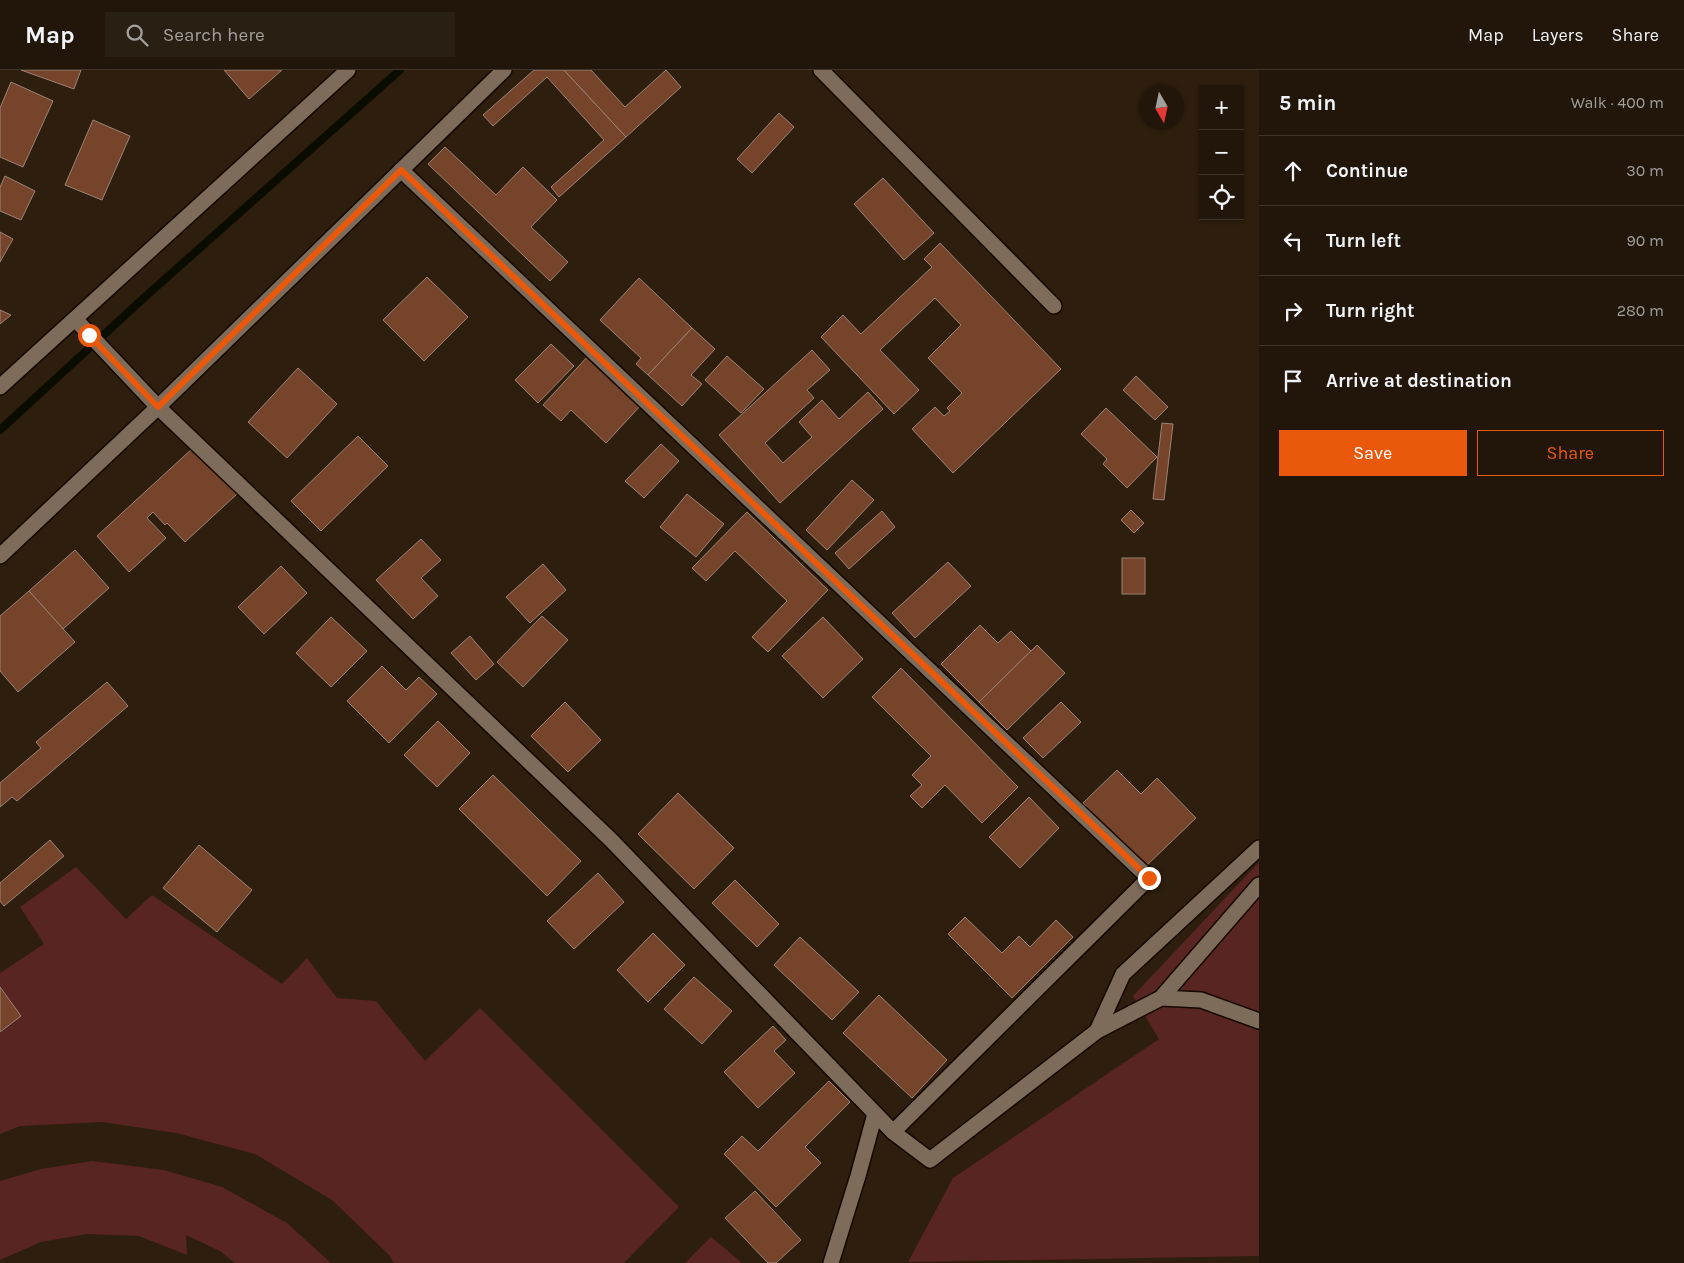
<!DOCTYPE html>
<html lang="en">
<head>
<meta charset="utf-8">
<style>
	:root { --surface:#22160a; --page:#2a1f13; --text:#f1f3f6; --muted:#a29f9c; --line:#3f352b; --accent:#ea580c }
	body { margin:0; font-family:Karla,sans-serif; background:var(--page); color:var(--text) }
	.controls { position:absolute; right:15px; top:15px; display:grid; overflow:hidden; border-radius:0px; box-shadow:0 1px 4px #0004 }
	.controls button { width:45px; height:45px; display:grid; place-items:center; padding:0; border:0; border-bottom:1px solid var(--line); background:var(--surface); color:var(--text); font:25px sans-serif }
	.compass { position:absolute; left:1139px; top:15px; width:45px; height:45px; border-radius:50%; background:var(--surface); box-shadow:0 1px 4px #0004; rotate:171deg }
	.stop { position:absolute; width:15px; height:15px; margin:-11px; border:4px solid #ea580c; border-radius:50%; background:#fff }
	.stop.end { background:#ea580c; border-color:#fff; box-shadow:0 1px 5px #0008 }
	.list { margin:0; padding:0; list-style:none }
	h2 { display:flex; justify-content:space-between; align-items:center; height:65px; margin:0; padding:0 20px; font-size:21px }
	h2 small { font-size:16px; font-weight:400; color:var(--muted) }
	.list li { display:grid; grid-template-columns:32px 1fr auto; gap:15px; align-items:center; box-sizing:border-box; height:70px; padding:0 20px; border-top:1px solid var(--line) }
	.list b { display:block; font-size:19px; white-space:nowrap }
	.list em { font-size:16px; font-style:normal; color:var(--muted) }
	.actions { display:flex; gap:10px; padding:15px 20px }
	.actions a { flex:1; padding:11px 0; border:1px solid var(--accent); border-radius:0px; text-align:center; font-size:18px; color:var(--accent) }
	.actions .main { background:var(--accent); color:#fff }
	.icon { flex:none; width:28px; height:28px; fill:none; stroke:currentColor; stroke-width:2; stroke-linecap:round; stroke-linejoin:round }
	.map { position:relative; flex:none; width:1259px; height:1193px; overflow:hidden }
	header { display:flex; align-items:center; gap:30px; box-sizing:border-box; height:70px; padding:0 25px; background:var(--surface); border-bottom:1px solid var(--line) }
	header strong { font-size:24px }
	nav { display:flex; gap:28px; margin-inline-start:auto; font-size:18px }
	.search { width:350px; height:45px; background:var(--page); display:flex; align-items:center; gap:12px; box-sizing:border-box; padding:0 18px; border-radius:0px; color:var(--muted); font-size:19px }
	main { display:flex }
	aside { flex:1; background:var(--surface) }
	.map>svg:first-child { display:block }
	.green { fill:#592522 }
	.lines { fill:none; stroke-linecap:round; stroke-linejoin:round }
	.stream { stroke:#0a0c00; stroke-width:8 }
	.building { fill:#75442a; stroke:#9c8376 }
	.minor-casing { stroke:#150800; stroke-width:18 }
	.minor { stroke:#7d6c59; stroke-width:15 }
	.route { stroke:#ea580c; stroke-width:6 }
</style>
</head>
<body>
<header>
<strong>Map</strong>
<div class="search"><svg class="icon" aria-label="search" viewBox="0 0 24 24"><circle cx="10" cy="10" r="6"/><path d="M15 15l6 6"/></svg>Search here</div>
<nav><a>Map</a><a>Layers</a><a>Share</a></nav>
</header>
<main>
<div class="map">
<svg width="1259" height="1193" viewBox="0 0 1259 1193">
	<rect width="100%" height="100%" fill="#2d1e0d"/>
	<g class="green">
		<polygon points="1259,792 1259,1186 908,1192 953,1108 1159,969 1133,926"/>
		<polygon points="76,797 126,849 152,825 282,914 307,888 337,928 376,931 425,991 480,938 679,1137 624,1193 394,1193 389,1185 332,1130 255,1084 176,1063 102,1052 20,1056 0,1064 0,903 44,874 20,837"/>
		<polygon points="92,1091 164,1100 222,1117 287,1153 331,1193 235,1193 220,1181 186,1165 187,1185 139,1166 87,1164 41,1172 0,1190 0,1111 41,1099"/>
		<polygon points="711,1167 742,1193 685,1193"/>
	</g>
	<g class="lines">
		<polyline class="stream" points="0,360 146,226 400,0"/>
	</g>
	<g class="building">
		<polygon points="21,0 81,0 74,19"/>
		<polygon points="224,0 282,0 249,29"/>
		<polygon points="534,0 564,0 626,67 559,127 551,117 604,70 547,7 493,56 483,45"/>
		<polygon points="564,0 591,0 625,37 666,0 681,17 626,67"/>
		<polygon points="11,12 53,31 23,97 0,87 0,38"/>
		<polygon points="779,43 794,57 752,103 737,89"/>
		<polygon points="93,50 130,66 102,130 65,115"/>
		<polygon points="445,77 496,125 523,97 557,130 531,157 568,192 550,211 428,94"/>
		<polygon points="5,106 35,121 21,150 0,141 0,117"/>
		<polygon points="883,108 934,163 904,190 854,134"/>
		<polygon points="0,162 13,169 0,192"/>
		<polygon points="940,173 1061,299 953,403 912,359 935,337 944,346 950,341 947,338 962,323 928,288 961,255 935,228 880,280 919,320 894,344 821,267 843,245 861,264 932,197 924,189"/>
		<polygon points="427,207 468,247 424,291 383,250"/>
		<polygon points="639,208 692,258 648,305 636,294 641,288 600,250"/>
		<polygon points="0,240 11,245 0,254"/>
		<polygon points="692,258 715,279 691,305 702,314 682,336 648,305"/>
		<polygon points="551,274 574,296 538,333 515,310"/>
		<polygon points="812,280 830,300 807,320 814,328 765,373 783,393 812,367 799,352 822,330 839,349 868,322 883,339 780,433 719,365"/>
		<polygon points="588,286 641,335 606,373 571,340 561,351 543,335"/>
		<polygon points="727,286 764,319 741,343 705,310"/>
		<polygon points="298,298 337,334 287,388 248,352"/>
		<polygon points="1136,306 1168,337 1155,350 1123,320"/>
		<polygon points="1106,338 1157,387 1127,418 1103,394 1107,389 1081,364"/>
		<polygon points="1162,353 1173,354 1164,430 1153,429"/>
		<polygon points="358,366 388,396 321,461 291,431"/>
		<polygon points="661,374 679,391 644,428 625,411"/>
		<polygon points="194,377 237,424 185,472 167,453 165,455 153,442 147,448 166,468 129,502 97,466"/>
		<polygon points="852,410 874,430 827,480 806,460"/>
		<polygon points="687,424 724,454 696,487 660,457"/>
		<polygon points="1131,440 1144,453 1134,463 1121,450"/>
		<polygon points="882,441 895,457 849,499 835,483"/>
		<polygon points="747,442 828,520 768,582 752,567 787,531 735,481 706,511 692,498"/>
		<polygon points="421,469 441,490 421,508 438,526 413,549 376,510"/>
		<polygon points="75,480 109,518 63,559 29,521"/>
		<rect x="1122" y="488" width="23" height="36"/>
		<polygon points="948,492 971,516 915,568 892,543"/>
		<polygon points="543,494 566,520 530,553 506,527"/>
		<polygon points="281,496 307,523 264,564 238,537"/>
		<polygon points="29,521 75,572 18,622 0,601 0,546"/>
		<polygon points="542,546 568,570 523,617 497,592"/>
		<polygon points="331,547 367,581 331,617 296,583"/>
		<polygon points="823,547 863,589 823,628 782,586"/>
		<polygon points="980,555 998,573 1011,561 1031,581 979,632 941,594"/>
		<polygon points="470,566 494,594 476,610 451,583"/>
		<polygon points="1037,575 1065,603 1007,660 979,632"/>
		<polygon points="382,596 406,620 419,607 437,624 389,673 347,631"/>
		<polygon points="901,598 1018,717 982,753 945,715 922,738 910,726 922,715 912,705 931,686 872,627"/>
		<polygon points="107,612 128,636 17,731 12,727 0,737 0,713 41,678 36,672"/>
		<polygon points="565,632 601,670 568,702 531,666"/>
		<polygon points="1061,632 1081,652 1043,688 1023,668"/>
		<polygon points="438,651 470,683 437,717 404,685"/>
		<polygon points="1117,700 1141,724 1157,708 1196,748 1145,797 1083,733"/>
		<polygon points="493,705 581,791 547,826 459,739"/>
		<polygon points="678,723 734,778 694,819 638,764"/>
		<polygon points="1029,727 1059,758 1020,798 989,767"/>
		<polygon points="50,770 64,786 4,836 0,831 0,813"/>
		<polygon points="199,775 252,820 217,862 163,818"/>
		<polygon points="598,803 624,832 574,879 547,851"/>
		<polygon points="735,810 779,854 757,877 712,833"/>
		<polygon points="965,847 1002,883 1019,866 1030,877 1056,850 1073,867 1012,928 948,864"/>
		<polygon points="653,863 685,895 648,932 617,900"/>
		<polygon points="800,867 859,922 832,950 774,895"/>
		<polygon points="694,907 732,941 702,974 664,939"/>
		<polygon points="0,917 21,946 0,962"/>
		<polygon points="879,925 947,990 912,1028 843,963"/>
		<polygon points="773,956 786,970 774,981 795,1003 758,1038 724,1002"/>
		<polygon points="829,1011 850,1032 805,1077 821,1093 776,1137 724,1084 742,1066 758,1081"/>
		<polygon points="755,1121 801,1170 776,1193 768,1193 725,1148"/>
	</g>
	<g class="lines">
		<defs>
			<g id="minor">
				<polyline points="821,0 1054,236"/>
				<polyline points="75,249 158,337 611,770 893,1062 1149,808 401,100"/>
				<polyline points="0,317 348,0"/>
				<polyline points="0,486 158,337 504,0"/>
				<polyline points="1259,778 1123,904 1097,961 1161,928 1259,815"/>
				<polyline points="1161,928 1201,930 1259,951"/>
				<polyline points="893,1062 930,1090 1097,961"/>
				<polyline points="831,1193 858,1106 875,1044"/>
			</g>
		</defs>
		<use href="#minor" class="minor-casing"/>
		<use href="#minor" class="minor"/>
	</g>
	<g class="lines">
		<polyline class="route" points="89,265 158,337 401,100 1149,808"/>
	</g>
</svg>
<div class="controls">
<button>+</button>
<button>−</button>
<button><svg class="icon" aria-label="locate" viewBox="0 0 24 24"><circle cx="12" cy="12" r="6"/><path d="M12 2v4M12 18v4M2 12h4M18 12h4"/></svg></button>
</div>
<svg class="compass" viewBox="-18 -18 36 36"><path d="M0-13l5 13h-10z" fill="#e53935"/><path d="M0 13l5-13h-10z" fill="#a29f9c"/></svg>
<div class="stop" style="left:89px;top:265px"></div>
<div class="stop end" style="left:1149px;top:808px"></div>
</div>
<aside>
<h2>5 min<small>Walk · 400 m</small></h2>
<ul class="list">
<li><svg class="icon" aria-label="ahead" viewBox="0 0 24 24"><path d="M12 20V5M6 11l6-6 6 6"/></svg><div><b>Continue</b></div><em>30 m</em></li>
<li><svg class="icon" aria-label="left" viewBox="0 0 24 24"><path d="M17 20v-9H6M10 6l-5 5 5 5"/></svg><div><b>Turn left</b></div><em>90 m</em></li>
<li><svg class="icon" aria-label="right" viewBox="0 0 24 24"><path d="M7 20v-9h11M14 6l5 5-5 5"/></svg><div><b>Turn right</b></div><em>280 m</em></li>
<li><svg class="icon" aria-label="arrive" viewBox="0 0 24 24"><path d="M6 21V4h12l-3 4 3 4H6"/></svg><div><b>Arrive at destination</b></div></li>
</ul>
<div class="actions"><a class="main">Save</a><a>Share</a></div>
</aside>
</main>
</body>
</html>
